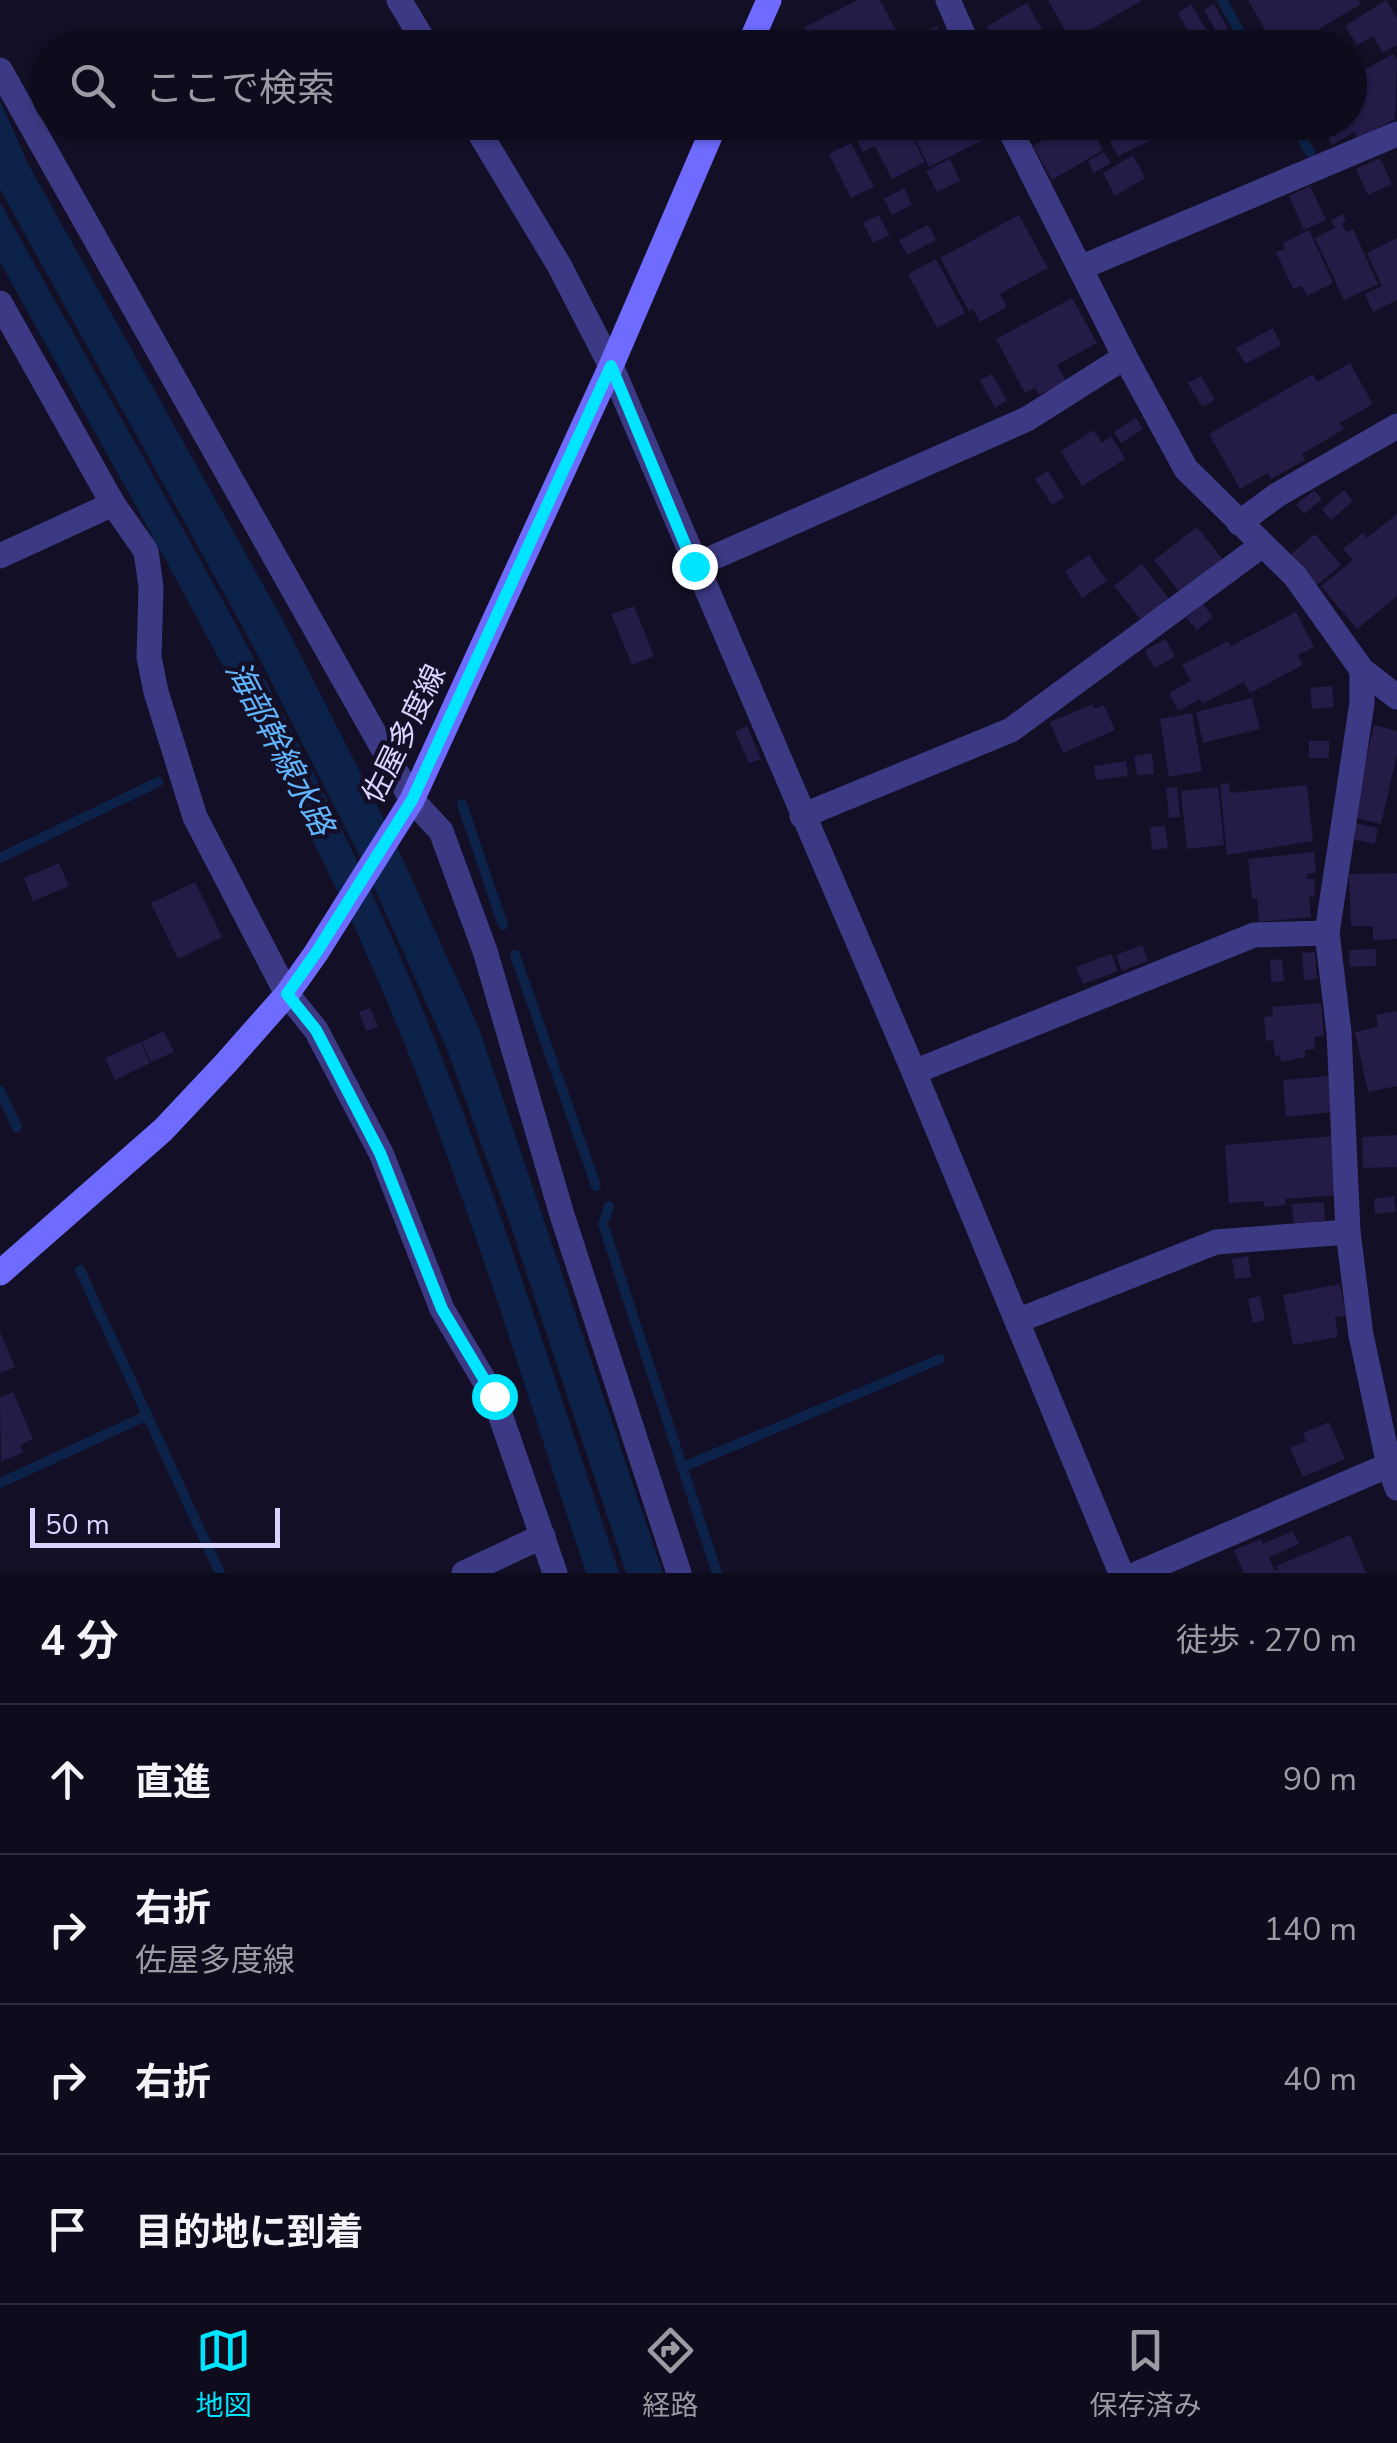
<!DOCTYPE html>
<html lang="ja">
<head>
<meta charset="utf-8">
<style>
	:root { --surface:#0e0b1c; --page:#1c1929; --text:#f1f3f6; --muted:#9b9ba3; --line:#2e2b3b; --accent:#00e5ff }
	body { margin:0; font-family:"Nunito Sans","Noto Sans JP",sans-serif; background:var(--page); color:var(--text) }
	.scale { position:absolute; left:30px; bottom:25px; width:250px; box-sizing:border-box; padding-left:10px; border:5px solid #d9d4ff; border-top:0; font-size:28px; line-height:35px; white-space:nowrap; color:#d9d4ff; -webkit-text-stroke:8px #130f26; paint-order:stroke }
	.stop { position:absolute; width:30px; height:30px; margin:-22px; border:8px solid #00e5ff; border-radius:50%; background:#fff }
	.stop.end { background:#00e5ff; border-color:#fff; box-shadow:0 2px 10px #0008 }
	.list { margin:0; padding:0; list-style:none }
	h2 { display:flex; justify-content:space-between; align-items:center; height:130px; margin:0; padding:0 40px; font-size:42px }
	h2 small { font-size:32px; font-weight:400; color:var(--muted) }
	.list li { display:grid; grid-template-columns:65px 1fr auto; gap:30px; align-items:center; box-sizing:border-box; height:150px; padding:0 40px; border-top:2px solid var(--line) }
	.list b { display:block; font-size:38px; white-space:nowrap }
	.list p { margin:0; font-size:32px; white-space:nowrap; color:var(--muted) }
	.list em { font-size:32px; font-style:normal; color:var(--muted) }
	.icon { flex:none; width:55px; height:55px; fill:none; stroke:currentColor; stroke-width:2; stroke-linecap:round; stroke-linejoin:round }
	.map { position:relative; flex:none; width:1397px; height:1573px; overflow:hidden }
	.search { position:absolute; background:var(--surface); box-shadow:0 2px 8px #0004; left:30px; right:30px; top:30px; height:110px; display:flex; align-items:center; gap:25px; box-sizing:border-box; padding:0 35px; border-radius:55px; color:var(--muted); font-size:38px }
	.sheet { height:730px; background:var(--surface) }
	nav { display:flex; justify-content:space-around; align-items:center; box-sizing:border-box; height:140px; border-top:2px solid var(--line); background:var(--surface); font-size:28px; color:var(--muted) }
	nav a { display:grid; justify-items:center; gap:5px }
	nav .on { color:var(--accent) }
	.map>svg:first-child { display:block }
	.water { fill:#0c2248 }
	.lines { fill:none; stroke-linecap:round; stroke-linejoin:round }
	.stream { stroke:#0c2248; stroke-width:10 }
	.building { fill:#241b47 }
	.street { stroke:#3d3a85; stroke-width:25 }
	.secondary { stroke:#6f6bff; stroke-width:25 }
	.route { stroke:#00e5ff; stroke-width:12 }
	.labels { text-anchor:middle; stroke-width:9; stroke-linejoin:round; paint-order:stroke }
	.street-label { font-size:30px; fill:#d9d4ff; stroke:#130f26 }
	.water-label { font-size:32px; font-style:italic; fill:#62b6ff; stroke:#130f26 }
</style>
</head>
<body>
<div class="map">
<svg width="1397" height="1573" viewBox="0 0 1397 1573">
	<rect width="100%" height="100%" fill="#130f26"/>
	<g class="water">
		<polygon points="0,100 28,164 285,624 390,831 479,1028 663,1573 626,1573 511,1226 447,1049 363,863 252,644 0,189"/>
		<path d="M0,202C123,425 255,645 364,876C470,1100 541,1339 619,1573H586C513,1353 444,1116 345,907C240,686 118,475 0,262Z"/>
	</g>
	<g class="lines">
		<g class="stream">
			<polyline points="1222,0 1249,48"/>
			<polyline points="1293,122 1310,152"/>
			<polyline points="462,804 503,925"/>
			<polyline points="0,858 158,782"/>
			<polyline points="515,955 596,1186"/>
			<polyline points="0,1091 17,1127"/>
			<polyline points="609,1206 603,1224 717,1573"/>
			<polyline points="80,1270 220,1573"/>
			<polyline points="683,1467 940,1359"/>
			<polyline points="0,1483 148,1415"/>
		</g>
	</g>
	<g class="building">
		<polygon points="858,0 880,0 899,36 876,48 815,48 805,27"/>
		<polygon points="1048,0 1143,0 1071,41"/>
		<polygon points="1248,0 1358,0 1361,4 1287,48 1276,48"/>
		<polygon points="1386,0 1397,18 1397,45 1383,53 1373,36 1357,45 1345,26"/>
		<polygon points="1027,3 1052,48 1000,48 987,26"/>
		<polygon points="1191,4 1213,42 1203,48 1198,48 1178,13"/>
		<polygon points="1214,4 1228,29 1218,35 1204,10"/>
		<polygon points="937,26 948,48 920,48 915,38"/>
		<polygon points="803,29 813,48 791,48 786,37"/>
		<polygon points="1393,54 1397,60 1395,119 1358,139 1354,132 1332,145 1320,122 1350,122 1350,76 1354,84 1365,79 1361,72"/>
		<polygon points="896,122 904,122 925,162 892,179 875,146 863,152 851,129 863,123 870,136"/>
		<polygon points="911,122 979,122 987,138 929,167 908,124"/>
		<polygon points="1074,122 1087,122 1103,150 1052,180 1033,146"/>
		<polygon points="1099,122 1168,122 1158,128 1162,135 1118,156"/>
		<polygon points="851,143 874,187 851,198 829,154"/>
		<polygon points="1104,152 1111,163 1094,173 1088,161"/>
		<polygon points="1133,155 1145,178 1115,196 1103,173"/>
		<polygon points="1380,158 1392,184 1368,195 1356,169"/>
		<polygon points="950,159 960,181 937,192 926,171"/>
		<polygon points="1310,186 1326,220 1304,230 1289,196"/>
		<polygon points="904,188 912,205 892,215 884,199"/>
		<polygon points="1343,214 1346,222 1342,224 1346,232 1353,229 1378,284 1344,300 1315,238 1335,228 1331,220"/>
		<polygon points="879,215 889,235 873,243 863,223"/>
		<polygon points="1019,215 1048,268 1000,294 1007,307 980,322 973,309 969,311 940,258"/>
		<polygon points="928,225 936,240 907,255 899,240"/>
		<polygon points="1309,230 1333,283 1307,296 1302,286 1293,289 1276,252 1285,249 1283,243"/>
		<polygon points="1397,238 1397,300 1373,312 1365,294 1382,286 1367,253"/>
		<polygon points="936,259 965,313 937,328 908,274"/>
		<polygon points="1072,298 1097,343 1057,365 1066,381 1039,395 1035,388 1025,393 996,339"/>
		<polygon points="1273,328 1281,345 1245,364 1236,348"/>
		<polygon points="1350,363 1373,404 1340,423 1344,429 1302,454 1305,460 1271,479 1268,473 1240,489 1209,434 1313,374 1317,382"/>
		<polygon points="992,374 1007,401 995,408 980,380"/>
		<polygon points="1201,376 1215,400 1202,407 1188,383"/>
		<polygon points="1136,418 1143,429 1121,443 1114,432"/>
		<polygon points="1094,430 1102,443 1111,436 1125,459 1082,486 1061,451"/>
		<polygon points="1048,471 1064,497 1052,505 1035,479"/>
		<polygon points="1314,490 1322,499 1304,514 1296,505"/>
		<polygon points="1344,490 1353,501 1331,520 1322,509"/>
		<polygon points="1397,514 1397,596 1357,629 1321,586 1353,560 1343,549 1363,533 1367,538"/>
		<polygon points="1197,527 1224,561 1181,594 1154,560"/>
		<polygon points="1315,534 1341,565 1317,585 1291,554"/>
		<polygon points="1089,555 1107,581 1082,598 1065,571"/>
		<polygon points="1142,564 1169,599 1142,621 1114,586"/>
		<polygon points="1203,604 1213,617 1197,630 1186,618"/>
		<polygon points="634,606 654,656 632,665 611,614"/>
		<polygon points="1296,612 1314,647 1298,655 1303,665 1250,693 1244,682 1202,704 1200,699 1178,711 1169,693 1191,681 1182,665 1228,641 1231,646"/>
		<polygon points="1166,639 1175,657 1154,668 1145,650"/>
		<polygon points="1332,686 1334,707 1312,709 1310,688"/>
		<polygon points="1252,698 1260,729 1203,743 1196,712"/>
		<polygon points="1093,704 1094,709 1104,705 1115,730 1063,753 1050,722"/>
		<polygon points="1192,713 1202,771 1169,777 1160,719"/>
		<polygon points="1374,725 1397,731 1397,754 1381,824 1353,817"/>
		<polygon points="747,726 761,759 749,763 735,732"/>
		<rect x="1309" y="741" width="20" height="17"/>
		<polygon points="1152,753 1154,774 1137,775 1134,756"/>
		<polygon points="1126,761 1128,776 1096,780 1094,766"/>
		<polygon points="1229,783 1230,793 1307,785 1313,841 1227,855 1220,784"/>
		<polygon points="1177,787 1180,817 1169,818 1166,788"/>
		<polygon points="1218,787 1224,845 1187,849 1181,791"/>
		<polygon points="1355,823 1378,828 1375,844 1352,839"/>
		<polygon points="1165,826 1168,848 1152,850 1150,827"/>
		<polygon points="1314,852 1316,873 1307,874 1307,879 1314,879 1315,896 1309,897 1311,917 1259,922 1257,898 1252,899 1248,859"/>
		<polygon points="59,863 69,886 33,901 24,878"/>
		<polygon points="1397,873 1397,939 1373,940 1373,926 1351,926 1349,874"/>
		<polygon points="195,882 222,937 178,959 151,903"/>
		<polygon points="1142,945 1148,961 1122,971 1116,955"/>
		<polygon points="1376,949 1376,966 1350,967 1349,950"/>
		<polygon points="1315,952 1317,979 1304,980 1302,953"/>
		<polygon points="1111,954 1118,971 1083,984 1076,967"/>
		<polygon points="1282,959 1284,981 1271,982 1270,960"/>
		<polygon points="1321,1003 1324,1036 1314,1037 1315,1049 1305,1050 1305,1057 1281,1062 1280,1055 1275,1056 1273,1040 1266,1041 1264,1017 1273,1016 1272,1007"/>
		<polygon points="370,1008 378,1027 366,1031 359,1012"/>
		<polygon points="1397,1011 1397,1086 1368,1092 1355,1032 1378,1027 1376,1015"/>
		<polygon points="164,1031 174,1052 151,1062 142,1042"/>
		<polygon points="141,1042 150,1063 115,1080 105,1058"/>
		<polygon points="1328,1076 1332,1112 1286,1117 1283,1080"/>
		<polygon points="1397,1135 1397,1167 1363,1168 1362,1137"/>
		<polygon points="1335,1136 1339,1195 1285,1199 1286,1205 1264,1207 1264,1201 1229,1203 1225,1145"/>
		<polygon points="1394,1196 1396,1212 1375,1214 1374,1199"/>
		<polygon points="1324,1202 1325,1221 1294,1223 1292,1204"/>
		<polygon points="1248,1256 1251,1277 1235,1279 1232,1259"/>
		<polygon points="1340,1284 1346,1316 1335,1317 1338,1337 1293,1345 1283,1295"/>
		<polygon points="1260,1296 1265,1320 1253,1323 1248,1299"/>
		<polygon points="0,1332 15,1367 0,1373"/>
		<polygon points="13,1392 33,1439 20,1445 23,1453 1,1462 0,1397"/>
		<polygon points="1329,1422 1345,1459 1303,1477 1290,1448 1306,1441 1303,1433"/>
		<polygon points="1293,1531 1299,1544 1269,1557 1275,1571 1278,1569 1276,1566 1350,1535 1366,1573 1244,1573 1234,1550 1261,1539 1263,1544"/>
	</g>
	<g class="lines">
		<g class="street">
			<polyline points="399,0 428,48"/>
			<polyline points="948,0 969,48"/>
			<polyline points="0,70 412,800 441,831 485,951 562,1215 679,1573"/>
			<polyline points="473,122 559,265 611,366 914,1072 1121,1573"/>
			<polyline points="1006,122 1125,357 1186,469 1295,576 1362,670 1397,697"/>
			<polyline points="1080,268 1397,134"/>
			<polyline points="0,303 113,504 146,551 151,587 149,657 156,692 195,817 287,994 316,1030 381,1153 442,1309 494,1397 555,1573"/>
			<polyline points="1239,523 1277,495 1397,426"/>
			<polyline points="0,556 113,504"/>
			<polyline points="694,566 1027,419 1125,357"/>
			<polyline points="1362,670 1362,703 1327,933 1339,1032 1348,1232 1361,1335 1389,1465 1397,1488"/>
			<polyline points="802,816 1011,730 1261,546"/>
			<polyline points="914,1072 1254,935 1327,933"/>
			<polyline points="1017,1321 1216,1242 1348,1232"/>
			<polyline points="464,1573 543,1536"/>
			<polyline points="1139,1573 1389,1465"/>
		</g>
		<g class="secondary">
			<polyline points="748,48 769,0"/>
			<polyline points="0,1273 163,1130 226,1063 287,994 316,953 412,800 611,366 716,122"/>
		</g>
	</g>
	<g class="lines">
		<polyline class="route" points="494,1396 442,1309 380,1153 316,1030 287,994 316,953 412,800 611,366 694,566"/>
	</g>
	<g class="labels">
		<g class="street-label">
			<text transform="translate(404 734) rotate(-64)" y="10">佐屋多度線</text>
		</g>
		<g class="water-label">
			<text transform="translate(280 748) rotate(62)" y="11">海部幹線水路</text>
		</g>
	</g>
</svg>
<div class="scale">50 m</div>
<div class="stop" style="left:494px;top:1396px"></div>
<div class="stop end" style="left:694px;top:566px"></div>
<div class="search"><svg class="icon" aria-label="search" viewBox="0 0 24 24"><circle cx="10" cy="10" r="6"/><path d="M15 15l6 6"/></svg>ここで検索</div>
</div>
<section class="sheet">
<h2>4 分<small>徒歩 · 270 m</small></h2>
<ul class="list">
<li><svg class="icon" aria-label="ahead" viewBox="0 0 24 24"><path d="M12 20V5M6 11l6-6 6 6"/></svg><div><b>直進</b></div><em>90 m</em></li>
<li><svg class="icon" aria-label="right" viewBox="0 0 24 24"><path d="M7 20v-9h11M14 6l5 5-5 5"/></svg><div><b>右折</b><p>佐屋多度線</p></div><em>140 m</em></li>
<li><svg class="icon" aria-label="right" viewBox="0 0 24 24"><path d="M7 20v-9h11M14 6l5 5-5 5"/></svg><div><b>右折</b></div><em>40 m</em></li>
<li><svg class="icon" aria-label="arrive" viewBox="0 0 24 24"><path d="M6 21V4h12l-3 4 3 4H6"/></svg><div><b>目的地に到着</b></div></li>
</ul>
</section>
<nav>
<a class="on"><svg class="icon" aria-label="map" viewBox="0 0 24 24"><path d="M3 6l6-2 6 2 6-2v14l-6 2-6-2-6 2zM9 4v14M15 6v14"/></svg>地図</a>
<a><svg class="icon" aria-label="directions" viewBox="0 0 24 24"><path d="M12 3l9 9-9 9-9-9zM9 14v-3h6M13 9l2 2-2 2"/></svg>経路</a>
<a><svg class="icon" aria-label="saved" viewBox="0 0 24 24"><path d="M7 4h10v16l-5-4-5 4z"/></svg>保存済み</a>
</nav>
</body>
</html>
